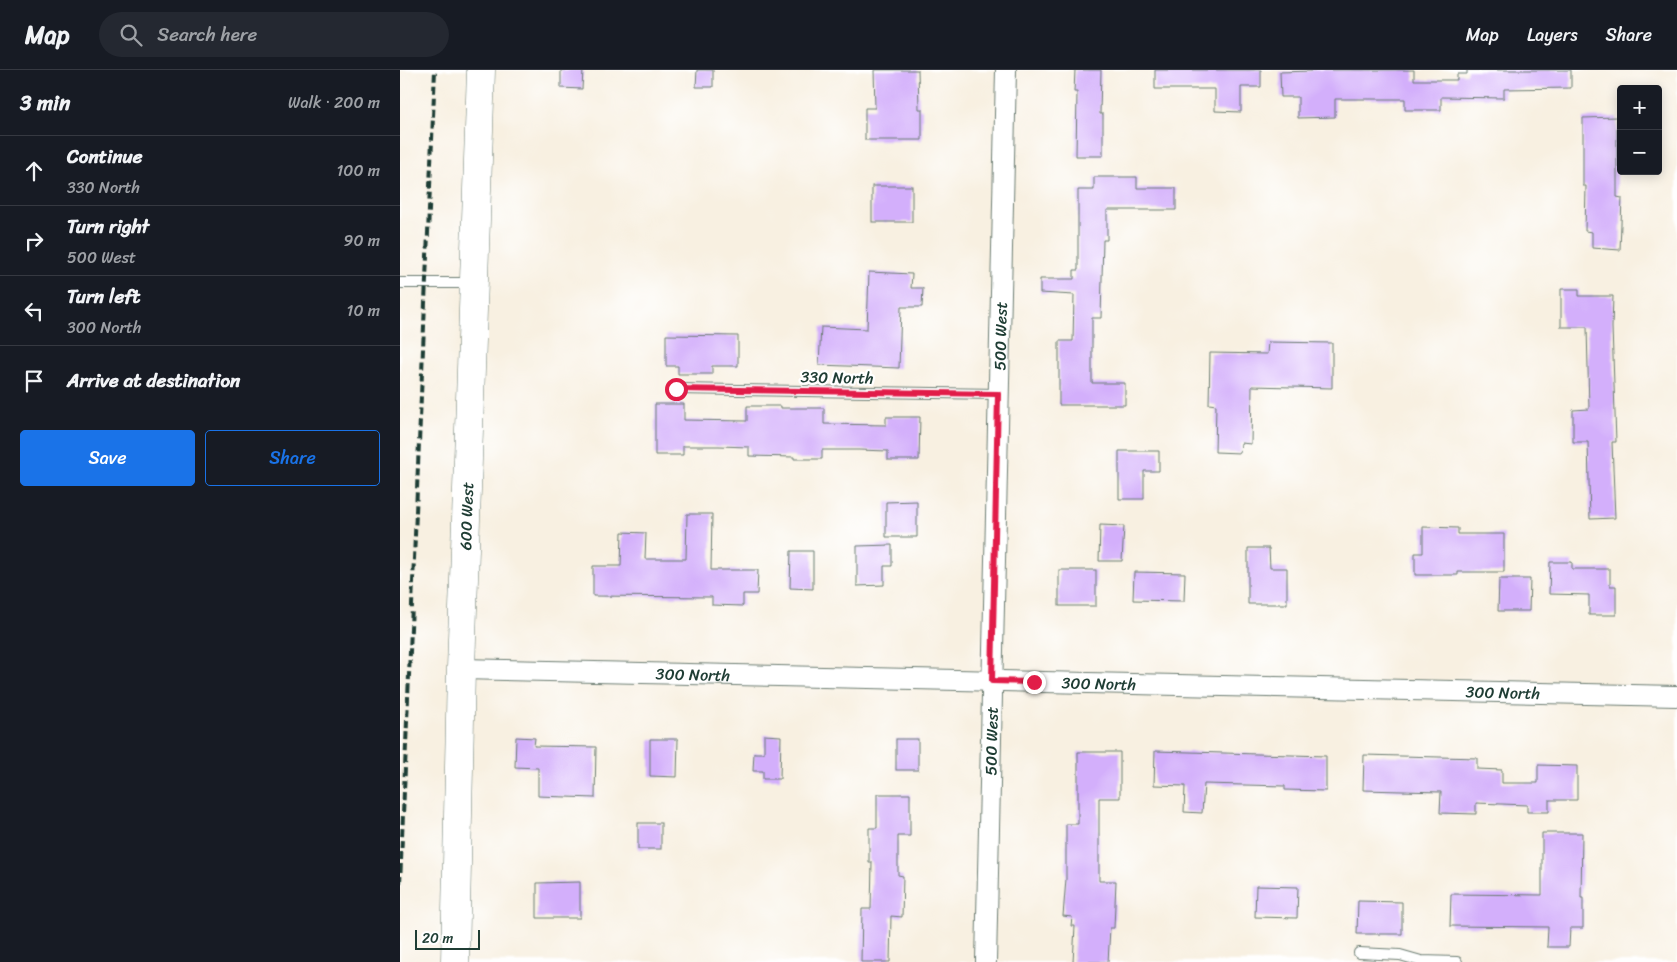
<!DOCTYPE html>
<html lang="en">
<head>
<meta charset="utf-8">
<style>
	:root { --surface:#171b24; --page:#242831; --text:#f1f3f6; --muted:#9ea1a6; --line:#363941; --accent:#1a73e8 }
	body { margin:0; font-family:Sriracha,sans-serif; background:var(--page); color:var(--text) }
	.controls { position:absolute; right:15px; top:15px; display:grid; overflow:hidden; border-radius:5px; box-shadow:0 2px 12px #0003 }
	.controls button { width:45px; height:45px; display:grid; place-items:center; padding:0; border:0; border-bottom:1px solid var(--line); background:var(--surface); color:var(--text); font:25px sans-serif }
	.scale { position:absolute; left:15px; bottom:12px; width:65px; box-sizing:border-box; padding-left:5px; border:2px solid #1f3d34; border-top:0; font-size:14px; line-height:18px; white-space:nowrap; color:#1f3d34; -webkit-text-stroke:4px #fff; paint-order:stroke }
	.stop { position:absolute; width:15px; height:15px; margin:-11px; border:4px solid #e11d48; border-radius:50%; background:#fff }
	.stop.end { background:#e11d48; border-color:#fff; box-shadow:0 1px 5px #0008 }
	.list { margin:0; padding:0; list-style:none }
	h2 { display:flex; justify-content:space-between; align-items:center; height:65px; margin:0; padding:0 20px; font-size:21px }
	h2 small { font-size:16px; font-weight:400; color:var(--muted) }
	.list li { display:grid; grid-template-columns:32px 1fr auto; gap:15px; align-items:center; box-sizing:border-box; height:70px; padding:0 20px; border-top:1px solid var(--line) }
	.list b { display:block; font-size:19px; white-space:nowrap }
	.list p { margin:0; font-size:16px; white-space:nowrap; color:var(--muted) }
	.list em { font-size:16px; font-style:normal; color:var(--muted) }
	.actions { display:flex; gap:10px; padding:15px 20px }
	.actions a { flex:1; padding:11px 0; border:1px solid var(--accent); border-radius:5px; text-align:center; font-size:18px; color:var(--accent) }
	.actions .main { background:var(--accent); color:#fff }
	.icon { flex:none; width:28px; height:28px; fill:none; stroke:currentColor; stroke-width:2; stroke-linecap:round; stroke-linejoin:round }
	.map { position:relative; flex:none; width:1277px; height:892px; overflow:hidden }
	header { display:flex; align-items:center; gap:30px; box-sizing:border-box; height:70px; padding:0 25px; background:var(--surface); border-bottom:1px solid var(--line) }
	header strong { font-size:24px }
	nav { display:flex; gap:28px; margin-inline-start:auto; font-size:18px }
	.search { width:350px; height:45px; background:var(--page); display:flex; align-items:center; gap:12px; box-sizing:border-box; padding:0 18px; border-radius:28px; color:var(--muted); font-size:19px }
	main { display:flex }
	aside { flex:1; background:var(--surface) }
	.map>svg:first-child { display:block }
	.building { fill:#d3affb }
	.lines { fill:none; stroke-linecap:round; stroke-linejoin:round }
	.service-casing { stroke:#6b7c71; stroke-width:12 }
	.minor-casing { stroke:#6b7c71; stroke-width:22 }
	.secondary-casing { stroke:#6b7c71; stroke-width:29 }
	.service { stroke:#fff; stroke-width:10 }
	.minor { stroke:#fff; stroke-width:20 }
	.secondary { stroke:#fff; stroke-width:28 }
	.rail { stroke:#1f3d34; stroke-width:4; stroke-dasharray:8 4; stroke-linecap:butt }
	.route { stroke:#e11d48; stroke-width:6 }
	.labels { text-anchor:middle; stroke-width:4.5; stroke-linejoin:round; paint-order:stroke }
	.street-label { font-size:16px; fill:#1f3d34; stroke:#fff }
</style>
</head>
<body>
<header>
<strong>Map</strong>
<div class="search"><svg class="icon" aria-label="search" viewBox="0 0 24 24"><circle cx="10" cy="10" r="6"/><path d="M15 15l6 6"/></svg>Search here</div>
<nav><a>Map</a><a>Layers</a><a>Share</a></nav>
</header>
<main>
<aside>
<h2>3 min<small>Walk · 200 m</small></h2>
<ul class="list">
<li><svg class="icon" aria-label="ahead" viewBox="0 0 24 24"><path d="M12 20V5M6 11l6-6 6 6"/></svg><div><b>Continue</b><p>330 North</p></div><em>100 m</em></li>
<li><svg class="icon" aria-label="right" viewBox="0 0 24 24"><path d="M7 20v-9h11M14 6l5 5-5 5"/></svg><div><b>Turn right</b><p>500 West</p></div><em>90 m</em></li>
<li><svg class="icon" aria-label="left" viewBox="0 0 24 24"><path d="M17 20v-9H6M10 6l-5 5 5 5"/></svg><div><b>Turn left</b><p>300 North</p></div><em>10 m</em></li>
<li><svg class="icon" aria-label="arrive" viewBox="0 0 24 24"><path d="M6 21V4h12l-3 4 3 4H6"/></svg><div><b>Arrive at destination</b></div></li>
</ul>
<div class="actions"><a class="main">Save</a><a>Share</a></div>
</aside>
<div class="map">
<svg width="1277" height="892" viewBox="0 0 1277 892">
	<rect width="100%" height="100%" fill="#fff"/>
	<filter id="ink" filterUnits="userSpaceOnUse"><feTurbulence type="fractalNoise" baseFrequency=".02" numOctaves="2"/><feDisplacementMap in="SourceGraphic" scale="10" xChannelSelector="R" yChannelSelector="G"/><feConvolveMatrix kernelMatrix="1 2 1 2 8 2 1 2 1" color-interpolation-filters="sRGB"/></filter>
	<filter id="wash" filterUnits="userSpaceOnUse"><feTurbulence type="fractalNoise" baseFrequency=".0096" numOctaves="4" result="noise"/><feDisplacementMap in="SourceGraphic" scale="20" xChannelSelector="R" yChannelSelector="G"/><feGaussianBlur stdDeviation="1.12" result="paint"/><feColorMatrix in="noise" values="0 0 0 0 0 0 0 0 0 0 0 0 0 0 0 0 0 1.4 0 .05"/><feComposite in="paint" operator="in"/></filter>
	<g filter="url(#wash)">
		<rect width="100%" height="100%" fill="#f8f0e1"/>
		<g id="blocks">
			<g class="building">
				<polygon points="161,0 183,0 182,19 161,18"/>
				<polygon points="297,0 313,0 313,17 296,17"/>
				<polygon points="474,0 518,0 519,39 522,39 522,70 465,70 465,38 475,38"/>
				<polygon points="675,0 701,0 700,44 703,44 703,86 676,86 677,22 674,22"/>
				<polygon points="755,0 861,0 861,17 841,17 841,42 815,41 815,19 755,19"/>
				<polygon points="911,0 1014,0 1014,10 1057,10 1057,4 1067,4 1067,0 1171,0 1171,18 1104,19 1104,28 1041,27 1041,40 1005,40 1005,29 935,29 935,47 898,48 898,27 881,27 880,2 911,1"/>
				<polygon points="1217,47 1217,127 1222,128 1220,180 1192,178 1192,162 1185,161 1186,116 1183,116 1183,48"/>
				<polygon points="694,107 737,107 737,118 776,118 776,140 707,140 707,170 703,170 701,248 692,248 692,313 725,313 725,335 659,335 659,271 673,271 674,225 640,223 640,209 674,209 674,200 678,200 678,120 694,120"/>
				<rect x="472" y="116" width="40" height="36"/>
				<polygon points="469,202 512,204 511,218 523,218 522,237 501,237 499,298 419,295 421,257 467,259"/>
				<polygon points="1161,219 1179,219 1179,226 1213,226 1212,257 1216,372 1212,372 1215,448 1190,449 1188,372 1173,372 1173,340 1189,339 1187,257 1161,257"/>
				<polygon points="266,265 338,266 338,296 312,296 312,304 278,304 278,296 266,296"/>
				<polygon points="868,272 932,273 932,318 852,316 851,374 841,373 840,383 815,382 816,335 809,334 810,283 867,284"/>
				<polygon points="255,334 284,334 284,350 347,351 347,336 381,336 381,338 424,338 424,354 486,355 486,347 520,347 519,390 488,390 488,381 459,380 422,380 422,389 394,389 394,387 349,386 349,377 319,376 283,376 283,385 255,385"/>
				<polygon points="719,381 759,381 759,401 744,401 744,429 719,429"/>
				<polygon points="517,431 517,467 486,467 486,432"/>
				<polygon points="287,444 312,444 311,500 358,500 357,524 343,524 343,536 312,535 312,527 193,526 193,496 221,496 222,462 246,463 245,489 286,489"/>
				<polygon points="700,455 724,456 722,491 699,491"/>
				<polygon points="1023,457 1058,458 1058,464 1104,464 1104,502 1058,502 1058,505 1015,505 1015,483 1023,483"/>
				<polygon points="492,475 492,496 484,496 484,515 457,516 457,476"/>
				<polygon points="848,478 869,478 870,498 887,498 887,534 848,534"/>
				<polygon points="391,481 413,481 413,519 390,518"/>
				<polygon points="1150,492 1172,492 1172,499 1210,499 1210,516 1216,516 1216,545 1189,545 1189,525 1149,524"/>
				<rect x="659" y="500" width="37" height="36"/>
				<polygon points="734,502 785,503 784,531 733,530"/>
				<polygon points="1099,509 1130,509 1129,541 1098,541"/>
				<polygon points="364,665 381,666 380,709 363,709 363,701 353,701 354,683 364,683"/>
				<polygon points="116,667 135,668 134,676 196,677 195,728 138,726 138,698 115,697"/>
				<polygon points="250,669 278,669 277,707 250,706"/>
				<rect x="496" y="669" width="22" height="31"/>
				<polygon points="755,681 926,686 926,721 885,720 885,716 804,714 802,743 784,742 785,716 754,715"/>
				<polygon points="678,682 720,682 720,728 699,728 699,811 716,811 714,858 710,858 708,892 673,892 675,856 671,856 672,847 663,846 666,809 666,754 678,754"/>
				<polygon points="964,685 1077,688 1077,699 1102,700 1102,713 1138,713 1138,695 1177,696 1177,730 1149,730 1149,742 1127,742 1127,735 1076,733 1076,744 1040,743 1041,722 963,720"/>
				<polygon points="477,724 510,724 510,766 498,766 498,805 503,806 502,847 491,846 490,892 461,892 462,839 471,839 472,792 469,792 469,758 477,758"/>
				<rect x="238" y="753" width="23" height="26"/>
				<polygon points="1142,763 1182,763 1181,828 1183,828 1183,858 1170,858 1169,877 1147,877 1148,857 1050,856 1051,824 1142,825"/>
				<polygon points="180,812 180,848 137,848 137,813"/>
				<polygon points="856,816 898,817 897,848 855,847"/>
				<polygon points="958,831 1002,832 1002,864 957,864"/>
			</g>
		</g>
	</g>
	<g filter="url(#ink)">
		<use href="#blocks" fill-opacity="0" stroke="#6b7c71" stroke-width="1"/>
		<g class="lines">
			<defs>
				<g id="service">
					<polyline points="0,213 74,213"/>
					<polyline points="276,319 599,324"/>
					<polyline points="959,883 1000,885 1021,891 1057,892"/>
				</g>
				<g id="minor">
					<path id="s1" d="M61,599L1277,626"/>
					<path id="s2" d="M586,892L606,0"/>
				</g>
				<g id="secondary">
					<path id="s3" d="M55,892L61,599L81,0"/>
				</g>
			</defs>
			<use href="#service" class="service-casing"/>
			<use href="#minor" class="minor-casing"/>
			<use href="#secondary" class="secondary-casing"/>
			<use href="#service" class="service"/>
			<use href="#minor" class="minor"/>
			<use href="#secondary" class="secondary"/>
			<polyline class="rail" points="0,814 35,0"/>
		</g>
	</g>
	<g class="lines" filter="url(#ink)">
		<polyline class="route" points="276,319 598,324 592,611 634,612"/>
	</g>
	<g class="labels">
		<g class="street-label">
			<text dy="6" stroke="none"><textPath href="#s2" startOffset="626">500 West</textPath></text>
			<text transform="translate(437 307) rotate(1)" y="6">330 North</text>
			<text dy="6" stroke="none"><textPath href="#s3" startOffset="446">600 West</textPath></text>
			<text dy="6" stroke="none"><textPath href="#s1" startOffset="232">300 North</textPath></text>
			<text dy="6" stroke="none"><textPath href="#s1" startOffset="638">300 North</textPath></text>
			<text dy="6" stroke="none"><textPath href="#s1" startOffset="1042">300 North</textPath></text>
			<text dy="6" stroke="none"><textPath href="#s2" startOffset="221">500 West</textPath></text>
		</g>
	</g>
</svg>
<div class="controls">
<button>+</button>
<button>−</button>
</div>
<div class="scale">20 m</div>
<div class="stop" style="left:276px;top:319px"></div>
<div class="stop end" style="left:634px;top:612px"></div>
</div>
</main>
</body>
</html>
